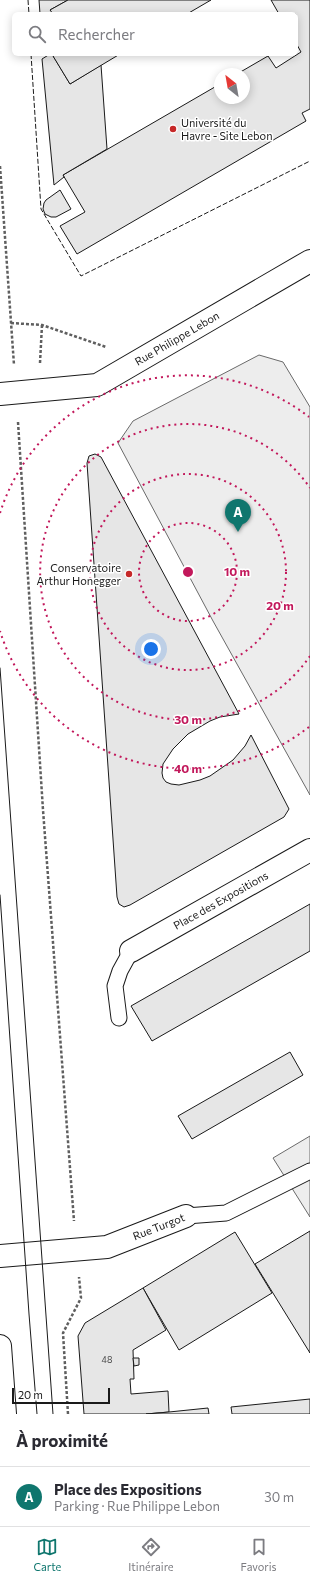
<!DOCTYPE html>
<html lang="fr">
<head>
<meta charset="utf-8">
<style>
	:root { --surface:#fff; --page:#f7f7f7; --text:#2b2b33; --muted:#7c7c81; --line:#e1e1e2; --accent:#0f766e }
	body { margin:0; font-family:Commissioner,sans-serif; background:var(--page); color:var(--text) }
	.compass { position:absolute; left:214px; top:68px; width:36px; height:36px; border-radius:50%; background:var(--surface); box-shadow:0 2px 10px #0003; rotate:329deg }
	.scale { position:absolute; left:12px; bottom:10px; width:98px; box-sizing:border-box; padding-left:4px; border:2px solid #1a1a1a; border-top:0; font-size:11px; line-height:14px; white-space:nowrap; color:#1a1a1a; -webkit-text-stroke:3px #fff; paint-order:stroke }
	.you { position:absolute; left:151px; top:649px; width:14px; height:14px; margin:-10px; border:3px solid #fff; border-radius:50%; background:#1a73e8; box-shadow:0 0 0 6px #1a73e833 }
	.badge { display:grid; place-items:center; width:26px; height:26px; border-radius:50%; background:var(--accent); color:#fff; font-size:13px; font-weight:700 }
	.pin { position:absolute; translate:-50% -33px; filter:drop-shadow(0 1px 2px #0008) }
	.pin::after { content:''; position:absolute; top:21px; width:14px; height:12px; background:inherit; clip-path:polygon(0 0,100% 0,50% 100%) }
	.list { margin:0; padding:0; list-style:none }
	h2 { display:flex; justify-content:space-between; align-items:center; height:52px; margin:0; padding:0 16px; font-size:17px }
	h2 small { font-size:13px; font-weight:400; color:var(--muted) }
	.list li { display:grid; grid-template-columns:26px 1fr auto; gap:12px; align-items:center; box-sizing:border-box; height:60px; padding:0 16px; border-top:1px solid var(--line) }
	.list b { display:block; font-size:15px; white-space:nowrap }
	.list p { margin:0; font-size:13px; white-space:nowrap; color:var(--muted) }
	.list em { font-size:13px; font-style:normal; color:var(--muted) }
	.icon { flex:none; width:22px; height:22px; fill:none; stroke:currentColor; stroke-width:2; stroke-linecap:round; stroke-linejoin:round }
	.map { position:relative; flex:none; width:310px; height:1414px; overflow:hidden }
	.search { position:absolute; background:var(--surface); box-shadow:0 2px 10px #0003; left:12px; right:12px; top:12px; height:44px; display:flex; align-items:center; gap:10px; box-sizing:border-box; padding:0 14px; border-radius:6px; color:var(--muted); font-size:15px }
	.sheet { height:112px; background:var(--surface) }
	nav { display:flex; justify-content:space-around; align-items:center; box-sizing:border-box; height:56px; border-top:1px solid var(--line); background:var(--surface); font-size:11px; color:var(--muted) }
	nav a { display:grid; justify-items:center; gap:2px }
	nav .on { color:var(--accent) }
	.map>svg:first-child { display:block }
	.built { fill:#ededed; stroke:#6a6a6a }
	.building { fill:#e6e6e6; stroke:#1a1a1a }
	.lines { fill:none; stroke-linecap:round; stroke-linejoin:round }
	.service-casing { stroke:#1a1a1a; stroke-width:17 }
	.minor-casing { stroke:#1a1a1a; stroke-width:24 }
	.secondary-casing { stroke:#1a1a1a; stroke-width:24 }
	.path { stroke:#5f5f5f; stroke-width:2.5; stroke-dasharray:3 2; stroke-linecap:butt }
	.service { stroke:#fff; stroke-width:15 }
	.minor { stroke:#fff; stroke-width:22 }
	.secondary { stroke:#fff; stroke-width:22 }
	.tram { stroke:#1a1a1a; stroke-width:1 }
	.fence { stroke:#1a1a1a; stroke-width:1; stroke-dasharray:5 2; stroke-linecap:butt }
	.ring { fill:none; stroke:#c2185b; stroke-width:2; stroke-dasharray:2 4 }
	.poi-dot { fill:#c62828; stroke:#fff; stroke-width:1.5 }
	.labels { text-anchor:middle; stroke-width:3; stroke-linejoin:round; paint-order:stroke }
	.number-label { font-size:9px; fill:#4d4d4d }
	.poi-label { font-size:11px; fill:#1a1a1a; stroke:#fff; text-anchor:start }
	.street-label { font-size:11px; fill:#1a1a1a; stroke:#fff }
	.centre { fill:#c2185b; stroke:#fff; stroke-width:2 }
	.ring-label { font-size:12px; text-anchor:middle; font-weight:bold; fill:#c2185b; stroke:#fff; stroke-width:3; stroke-linejoin:round; paint-order:stroke }
</style>
</head>
<body>
<div class="map">
<svg width="310" height="1414" viewBox="0 0 310 1414">
	<rect width="100%" height="100%" fill="#fff"/>
	<g class="built">
		<polygon points="259,355 283,362 310,407 310,795 213,621 118,443 133,421"/>
		<polygon points="310,1136 310,1217 273,1158"/>
	</g>
	<g class="building">
		<polygon points="39,0 68,0 50,10 52,12 48,14 40,14"/>
		<polygon points="68,0 211,0 187,14 53,14 50,10"/>
		<polygon points="271,0 310,0 310,109 302,113 306,121 77,254 60,226 85,212 63,175 220,84 220,98 244,98 244,74 237,74 268,56 276,68 301,52 296,43 296,14 279,14"/>
		<polygon points="50,54 52,54 70,84 101,65 107,149 63,175 64,177 54,185 42,59"/>
		<polygon points="57,54 120,54 70,84 53,56"/>
		<polygon points="60,190 71,209 56,217 51,217 45,214 43,209 44,203 46,200"/>
		<polygon points="95,454 101,457 239,714 220,717 210,721 188,734 173,749 163,764 162,773 163,778 166,782 171,784 179,785 200,780 210,776 233,760 245,746 251,735 289,809 284,817 130,905 124,907 119,904 117,897 87,463 89,456"/>
		<polygon points="310,904 310,951 152,1041 131,1006"/>
		<polygon points="290,1052 303,1075 192,1139 178,1116"/>
		<polygon points="310,1231 310,1353 255,1264"/>
		<polygon points="235,1232 272,1293 179,1350 143,1288"/>
		<polygon points="143,1288 166,1330 133,1350 134,1379 130,1379 131,1394 168,1391 169,1412 146,1414 84,1414 78,1336 85,1323"/>
		<polygon points="133,1358 139,1358 139,1365 134,1366"/>
		<polygon points="310,1399 310,1414 232,1414 231,1407"/>
		<polygon points="208,1408 209,1414 146,1414 169,1412"/>
	</g>
	<g class="lines">
		<defs>
			<g id="service">
				<polyline points="119,1018 115,986 120,971 131,951"/>
				<polyline points="186,1216 226,1213 310,1171"/>
			</g>
			<g id="minor">
				<path id="s1" d="M0,394L97,385L310,261"/>
				<path id="s2" d="M131,951L310,850"/>
				<path id="s3" d="M0,1256L107,1247L186,1216"/>
			</g>
			<polyline id="secondary" points="0,1346 5,1414"/>
		</defs>
		<use href="#service" class="service-casing"/>
		<use href="#minor" class="minor-casing"/>
		<use href="#secondary" class="secondary-casing"/>
		<g class="path">
			<polyline points="0,166 14,365"/>
			<polyline points="11,323 42,325 106,347"/>
			<polyline points="40,363 42,325"/>
			<polyline points="18,422 43,810 74,1221"/>
			<polyline points="68,1414 63,1333 81,1298 79,1277"/>
		</g>
		<use href="#service" class="service"/>
		<use href="#minor" class="minor"/>
		<use href="#secondary" class="secondary"/>
		<g class="tram">
			<polyline points="0,668 53,1414"/>
			<polyline points="0,895 29,1314 37,1414"/>
		</g>
		<g class="fence">
			<polyline points="28,0 29,14"/>
			<polyline points="31,54 41,209 81,276 310,161"/>
		</g>
	</g>
	<g class="ring">
		<circle cx="188" cy="572" r="49"/>
		<circle cx="188" cy="572" r="98"/>
		<path d="M310 656A148 148 0 1 1 310 488"/>
		<path d="M309 727A197 197 0 0 1 0 631M0 513A197 197 0 0 1 309 417"/>
	</g>
	<g class="poi-dot">
		<circle cx="173" cy="129" r="4"/>
		<circle cx="129" cy="574" r="4"/>
	</g>
	<g class="labels">
		<g class="number-label">
			<text x="107" y="1363">48</text>
		</g>
		<g class="poi-label">
			<text x="181" y="127">Université du<tspan x="181" dy="13">Havre - Site Lebon</tspan></text>
			<text x="121" y="572" text-anchor="end">Conservatoire<tspan x="121" dy="13">Arthur Honegger</tspan></text>
		</g>
		<g class="street-label">
			<text dy="4" stroke="none"><textPath href="#s1" startOffset="190">Rue Philippe Lebon</textPath></text>
			<text dy="4" stroke="none"><textPath href="#s2" startOffset="103">Place des Expositions</textPath></text>
			<text dy="4" stroke="none"><textPath href="#s3" startOffset="163">Rue Turgot</textPath></text>
		</g>
	</g>
	<circle cx="188" cy="572" r="6" class="centre"/>
	<g class="ring-label">
		<text x="237" y="576">10 m</text>
		<text x="280" y="610">20 m</text>
		<text x="188" y="724">30 m</text>
		<text x="188" y="773">40 m</text>
	</g>
</svg>
<svg class="compass" viewBox="-18 -18 36 36"><path d="M0-13l5 13h-10z" fill="#e53935"/><path d="M0 13l5-13h-10z" fill="#7c7c81"/></svg>
<div class="scale">20 m</div>
<div class="you"></div>
<div class="pin badge" style="left:238px;top:532px">A</div>
<div class="search"><svg class="icon" aria-label="search" viewBox="0 0 24 24"><circle cx="10" cy="10" r="6"/><path d="M15 15l6 6"/></svg>Rechercher</div>
</div>
<section class="sheet">
<h2>À proximité<small></small></h2>
<ul class="list">
<li><span class="badge">A</span><div><b>Place des Expositions</b><p>Parking · Rue Philippe Lebon</p></div><em>30 m</em></li>
</ul>
</section>
<nav>
<a class="on"><svg class="icon" aria-label="map" viewBox="0 0 24 24"><path d="M3 6l6-2 6 2 6-2v14l-6 2-6-2-6 2zM9 4v14M15 6v14"/></svg>Carte</a>
<a><svg class="icon" aria-label="directions" viewBox="0 0 24 24"><path d="M12 3l9 9-9 9-9-9zM9 14v-3h6M13 9l2 2-2 2"/></svg>Itinéraire</a>
<a><svg class="icon" aria-label="saved" viewBox="0 0 24 24"><path d="M7 4h10v16l-5-4-5 4z"/></svg>Favoris</a>
</nav>
</body>
</html>
